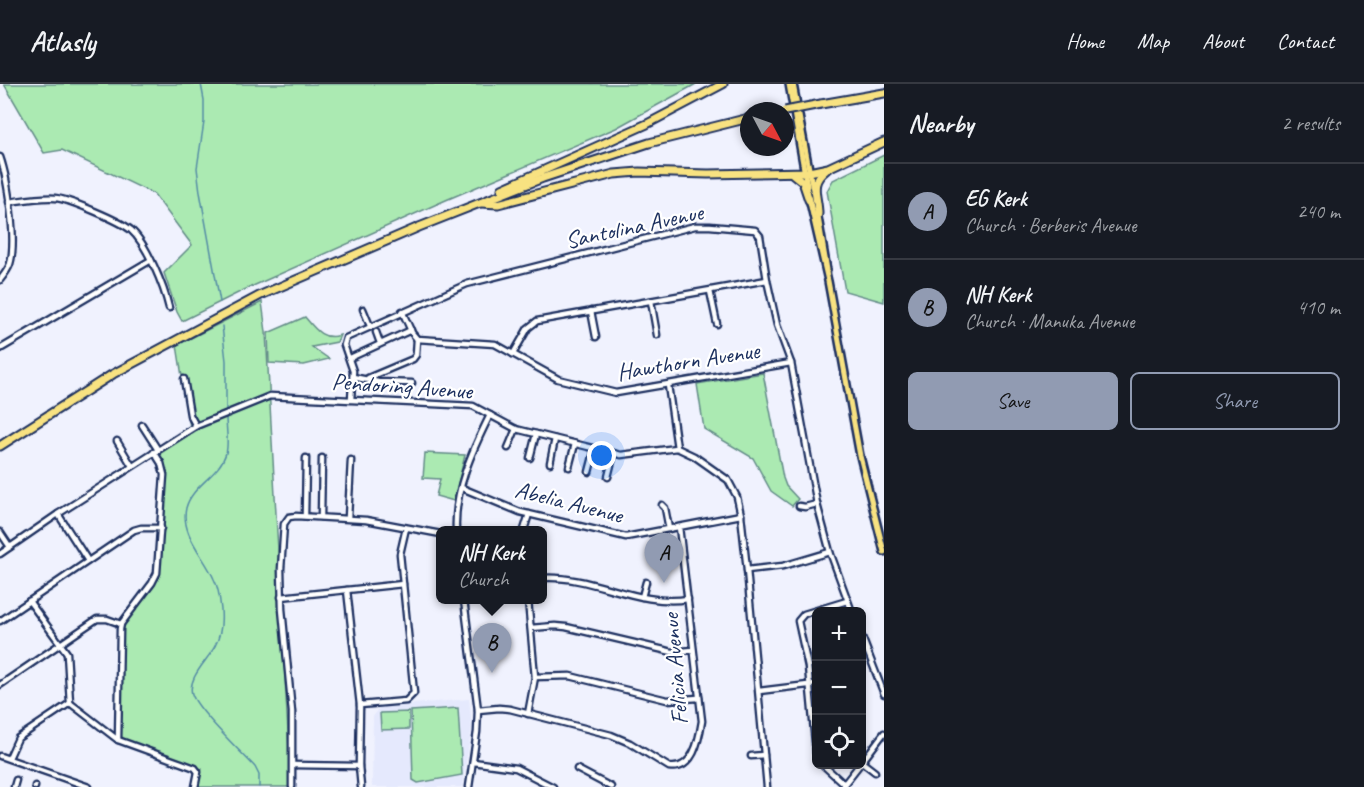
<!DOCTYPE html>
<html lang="en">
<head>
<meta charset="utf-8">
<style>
	:root { --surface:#171b24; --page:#242831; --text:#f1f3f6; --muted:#9ea1a6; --line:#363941; --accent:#919bb2 }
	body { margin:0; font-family:Caveat,sans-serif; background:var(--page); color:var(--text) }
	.controls { position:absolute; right:18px; bottom:18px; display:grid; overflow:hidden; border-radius:9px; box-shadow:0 3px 9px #0003 }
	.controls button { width:54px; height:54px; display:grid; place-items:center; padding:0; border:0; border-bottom:2px solid var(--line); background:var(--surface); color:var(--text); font:30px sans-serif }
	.compass { position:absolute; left:740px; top:18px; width:54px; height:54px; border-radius:50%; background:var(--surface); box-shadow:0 3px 9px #0003; rotate:131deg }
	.you { position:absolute; left:602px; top:372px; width:21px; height:21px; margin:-15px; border:4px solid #fff; border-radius:50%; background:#1a73e8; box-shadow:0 0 0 9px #1a73e833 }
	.badge { display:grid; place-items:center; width:39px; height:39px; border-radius:50%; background:var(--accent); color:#111; font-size:20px; font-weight:700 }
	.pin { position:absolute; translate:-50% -50px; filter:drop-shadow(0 2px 3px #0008) }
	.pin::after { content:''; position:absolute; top:32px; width:21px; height:18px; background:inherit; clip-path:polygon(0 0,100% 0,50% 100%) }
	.popup { position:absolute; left:436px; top:442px; width:111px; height:78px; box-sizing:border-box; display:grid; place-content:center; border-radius:9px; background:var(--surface); filter:drop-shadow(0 2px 4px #0005); font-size:20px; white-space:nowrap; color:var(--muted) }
	.popup b { font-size:22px; color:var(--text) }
	.popup::after { content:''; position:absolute; left:50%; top:100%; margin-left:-12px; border:12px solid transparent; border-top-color:var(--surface) }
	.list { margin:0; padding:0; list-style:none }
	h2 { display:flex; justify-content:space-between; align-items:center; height:78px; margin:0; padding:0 24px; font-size:26px }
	h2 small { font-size:20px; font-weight:400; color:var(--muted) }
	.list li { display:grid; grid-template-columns:39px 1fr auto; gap:18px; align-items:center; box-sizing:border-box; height:96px; padding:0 24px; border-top:2px solid var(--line) }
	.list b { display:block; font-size:22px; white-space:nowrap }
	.list p { margin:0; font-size:20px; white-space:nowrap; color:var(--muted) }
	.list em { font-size:20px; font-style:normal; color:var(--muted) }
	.actions { display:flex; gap:12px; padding:18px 24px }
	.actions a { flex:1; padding:14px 0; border:2px solid var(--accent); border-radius:9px; text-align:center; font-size:21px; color:var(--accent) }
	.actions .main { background:var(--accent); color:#111 }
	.icon { flex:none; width:33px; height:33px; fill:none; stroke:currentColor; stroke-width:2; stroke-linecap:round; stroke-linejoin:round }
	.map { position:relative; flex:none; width:884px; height:703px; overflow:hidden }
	header { display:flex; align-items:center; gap:36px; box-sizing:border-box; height:84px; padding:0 30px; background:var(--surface); border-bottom:2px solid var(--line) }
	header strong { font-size:28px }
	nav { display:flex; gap:33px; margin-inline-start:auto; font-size:21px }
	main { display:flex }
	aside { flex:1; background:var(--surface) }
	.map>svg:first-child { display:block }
	.built { fill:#e5e9fd }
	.green { fill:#abeab2; stroke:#638c88; stroke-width:1.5 }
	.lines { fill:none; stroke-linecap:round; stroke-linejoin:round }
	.stream { stroke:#548ca5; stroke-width:1.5 }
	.minor-casing { stroke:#1b2f5e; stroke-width:9 }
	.major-casing { stroke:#1b2f5e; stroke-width:10 }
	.highway-casing { stroke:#1b2f5e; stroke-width:11 }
	.minor { stroke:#fff; stroke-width:4.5 }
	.major { stroke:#f8e281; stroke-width:5 }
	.highway { stroke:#f8e281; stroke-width:7 }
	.highway-bridge-casing { stroke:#1b2f5e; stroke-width:11; stroke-linecap:butt }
	.highway-bridge { stroke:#f8e281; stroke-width:7 }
	.labels { text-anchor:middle; stroke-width:4.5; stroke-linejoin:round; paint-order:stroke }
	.street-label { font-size:24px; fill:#1b2f5e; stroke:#fff }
</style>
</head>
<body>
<header>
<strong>Atlasly</strong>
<nav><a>Home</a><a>Map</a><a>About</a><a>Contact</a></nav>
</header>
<main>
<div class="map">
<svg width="884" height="703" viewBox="0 0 884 703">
	<rect width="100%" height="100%" fill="#f0f2fe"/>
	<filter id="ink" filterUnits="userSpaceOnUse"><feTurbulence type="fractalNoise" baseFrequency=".0167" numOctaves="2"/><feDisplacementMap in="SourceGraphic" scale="12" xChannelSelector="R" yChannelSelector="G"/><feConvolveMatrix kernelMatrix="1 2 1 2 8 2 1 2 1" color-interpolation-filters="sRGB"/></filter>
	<g filter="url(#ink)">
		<polygon class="built" points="469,615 472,643 462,703 372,703 373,631 380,623"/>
		<g class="green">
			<polygon points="4,0 696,0 616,44 446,116 244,206 182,237 177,228 164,189 192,161 154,110 62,66 44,69"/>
			<polygon points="884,71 884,218 845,207 827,107 833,96"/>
			<polygon points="262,218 266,248 291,703 196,703 202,685 121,658 119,541 156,492 163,386 151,367 190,343 177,261"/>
			<path d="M305,233C315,245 323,257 340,251L337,258L312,263L329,275L304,281L269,279L268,249Z"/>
			<polygon points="763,289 783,394 786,402 798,415 792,422 771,407 753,374 704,345 697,300"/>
			<polygon points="425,369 465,371 454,417 436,412 440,395 423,394"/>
			<polygon points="458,624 462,691 418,699 413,696 411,627"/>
			<polygon points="409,628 409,645 381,646 380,629"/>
		</g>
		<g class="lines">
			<g class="stream">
				<polyline points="201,0 204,16 204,38 197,84 200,108 220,218"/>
				<polyline points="222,242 226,277 226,328"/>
				<path d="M226,333C226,344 229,359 226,369C219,392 192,401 186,424C180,450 205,473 214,495C219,504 220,516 221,526C222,538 221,551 215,562C208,576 187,594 192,610C197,626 242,669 255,683L259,691V703"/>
			</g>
			<defs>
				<g id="minor">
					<path d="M0,73C8,96 17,157 10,180C8,186 4,191 0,196"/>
					<path d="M9,118C24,116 40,113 55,114C69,115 120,137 131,146C147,160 164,203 169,224"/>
					<polyline points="710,207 717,240"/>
					<polyline points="651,217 657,251"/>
					<polyline points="363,225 370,242"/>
					<polyline points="402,227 412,249 417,255 495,260 558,295 616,309 791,279"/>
					<polyline points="591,227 596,253"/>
					<polyline points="376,248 380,259"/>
					<polyline points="0,265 151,176"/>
					<polyline points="513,270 528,244 537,237 767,196"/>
					<polyline points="350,274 411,246"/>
					<polyline points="353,293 378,298 412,299"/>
					<polyline points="368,294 413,275 416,271 417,255"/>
					<polyline points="184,295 190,331 196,342"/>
					<polyline points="668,301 677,364"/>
					<polyline points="351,315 353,287 344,261 346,254 467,200 695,142 710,142 755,146 760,152 767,196 777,241 791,279 817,420 830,468 852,528"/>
					<polyline points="142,341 158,366"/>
					<polyline points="117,357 132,382"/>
					<polyline points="508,364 516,345"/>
					<polyline points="530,374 536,350"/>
					<polyline points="550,379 555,355"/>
					<polyline points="569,383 575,360"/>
					<polyline points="589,388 595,365"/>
					<polyline points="608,393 614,369"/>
					<polyline points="462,404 520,428 626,453 741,431"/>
					<polyline points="662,421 665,424 669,445"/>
					<polyline points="799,422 805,423 817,420"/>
					<polyline points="58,430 88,477"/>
					<polyline points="305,432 306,374"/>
					<polyline points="321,433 322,374"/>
					<polyline points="348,434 351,376"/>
					<path d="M456,446C454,406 472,367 490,331"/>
					<polyline points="524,446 529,430"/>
					<polyline points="0,448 10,463"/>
					<polyline points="0,470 58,430 196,342 270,312 473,322 516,345 621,371 677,364 694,372 728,396 737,413 741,431 747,486 767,703"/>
					<polyline points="747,486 783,482 830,468"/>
					<path d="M543,494C593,491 638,523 688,515"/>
					<polyline points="347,506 360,621 359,682 361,703"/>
					<polyline points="281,513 403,500"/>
					<polyline points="642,513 646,498"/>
					<polyline points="464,516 478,626 477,648 469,703"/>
					<polyline points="0,537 134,446 141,444 161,444"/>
					<polyline points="531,544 555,542 566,543 664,566 672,568 693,566"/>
					<polyline points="862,553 884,610"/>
					<polyline points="535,593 570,592 667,616 699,614"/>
					<polyline points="0,601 97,535 107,535 121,540"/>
					<polyline points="759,607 816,600"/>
					<polyline points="70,619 118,656 195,684 198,688 195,703"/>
					<polyline points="360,621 406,617 414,609 400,470 406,444"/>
					<path d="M478,626L499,624L510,625L611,651L630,659L669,683C693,687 699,656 702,637L679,443"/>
					<polyline points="528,630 535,593 528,516"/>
					<polyline points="118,656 120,545 121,540 152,499 157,489 164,391 161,379 154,368"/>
					<polyline points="816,669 808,583 798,537 804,530 847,517"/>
					<polyline points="0,672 89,703"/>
					<polyline points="751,672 764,671"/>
					<polyline points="9,674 18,654 70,619 67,569 29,517"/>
					<polyline points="473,678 516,684 553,703"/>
					<polyline points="862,678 884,649"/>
					<polyline points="862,678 875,688"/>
					<polyline points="822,680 844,700"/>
					<polyline points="293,681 359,682"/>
					<polyline points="577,685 611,703"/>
					<polyline points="14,703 16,696"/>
					<polyline points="35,703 35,702"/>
					<polyline points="292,703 292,628 282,525 281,485 284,440 289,433 296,432 366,436 441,450"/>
					<polyline points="842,703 860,680"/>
				</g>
				<g id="major">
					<polyline points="789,0 807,102"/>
					<polyline points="793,0 813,106"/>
					<polyline points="809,114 828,197 860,372 884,468"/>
					<polyline points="817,127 827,186"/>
				</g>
				<g id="highway">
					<polyline points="821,20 884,9"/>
					<polyline points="793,90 803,98 809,116"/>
					<polyline points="502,105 647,40 723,0"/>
					<polyline points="481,119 498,120 614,90 639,88 708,90 809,88 828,84 884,58"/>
					<path d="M818,130C818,111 808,100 826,86"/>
					<polyline points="0,362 113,290 261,211 419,143 543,94 649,59 749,34"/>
				</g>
			</defs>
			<use href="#minor" class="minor-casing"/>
			<use href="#major" class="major-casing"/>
			<use href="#highway" class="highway-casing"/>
			<use href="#minor" class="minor"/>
			<use href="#major" class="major"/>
			<use href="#highway" class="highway"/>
			<defs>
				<polyline id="highway-bridge" points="785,27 821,20"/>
			</defs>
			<use href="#highway-bridge" class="highway-bridge-casing"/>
			<use href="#highway-bridge" class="highway-bridge"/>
		</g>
	</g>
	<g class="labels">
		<g class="street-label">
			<text transform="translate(634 142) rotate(-12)" y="8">Santolina Avenue</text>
			<text transform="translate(688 277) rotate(-9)" y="8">Hawthorn Avenue</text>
			<text transform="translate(402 302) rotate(4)" y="8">Pendoring Avenue</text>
			<text transform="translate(569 418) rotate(14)" y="8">Abelia Avenue</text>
			<text transform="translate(675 585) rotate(-95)" y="8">Felicia Avenue</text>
		</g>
	</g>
</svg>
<div class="controls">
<button>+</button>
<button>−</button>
<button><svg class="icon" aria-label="locate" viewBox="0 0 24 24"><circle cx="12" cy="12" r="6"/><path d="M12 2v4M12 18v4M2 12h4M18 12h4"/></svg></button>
</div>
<svg class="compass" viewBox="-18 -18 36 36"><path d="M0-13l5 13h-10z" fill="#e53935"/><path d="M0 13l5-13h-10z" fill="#9ea1a6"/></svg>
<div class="you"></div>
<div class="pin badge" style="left:664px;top:499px">A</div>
<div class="pin badge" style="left:492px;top:589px">B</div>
<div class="popup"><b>NH Kerk</b>Church</div>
</div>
<aside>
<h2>Nearby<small>2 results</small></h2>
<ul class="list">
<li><span class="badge">A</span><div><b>EG Kerk</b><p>Church · Berberis Avenue</p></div><em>240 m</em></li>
<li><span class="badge">B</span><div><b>NH Kerk</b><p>Church · Manuka Avenue</p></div><em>410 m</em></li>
</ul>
<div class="actions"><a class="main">Save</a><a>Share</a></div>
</aside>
</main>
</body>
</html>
